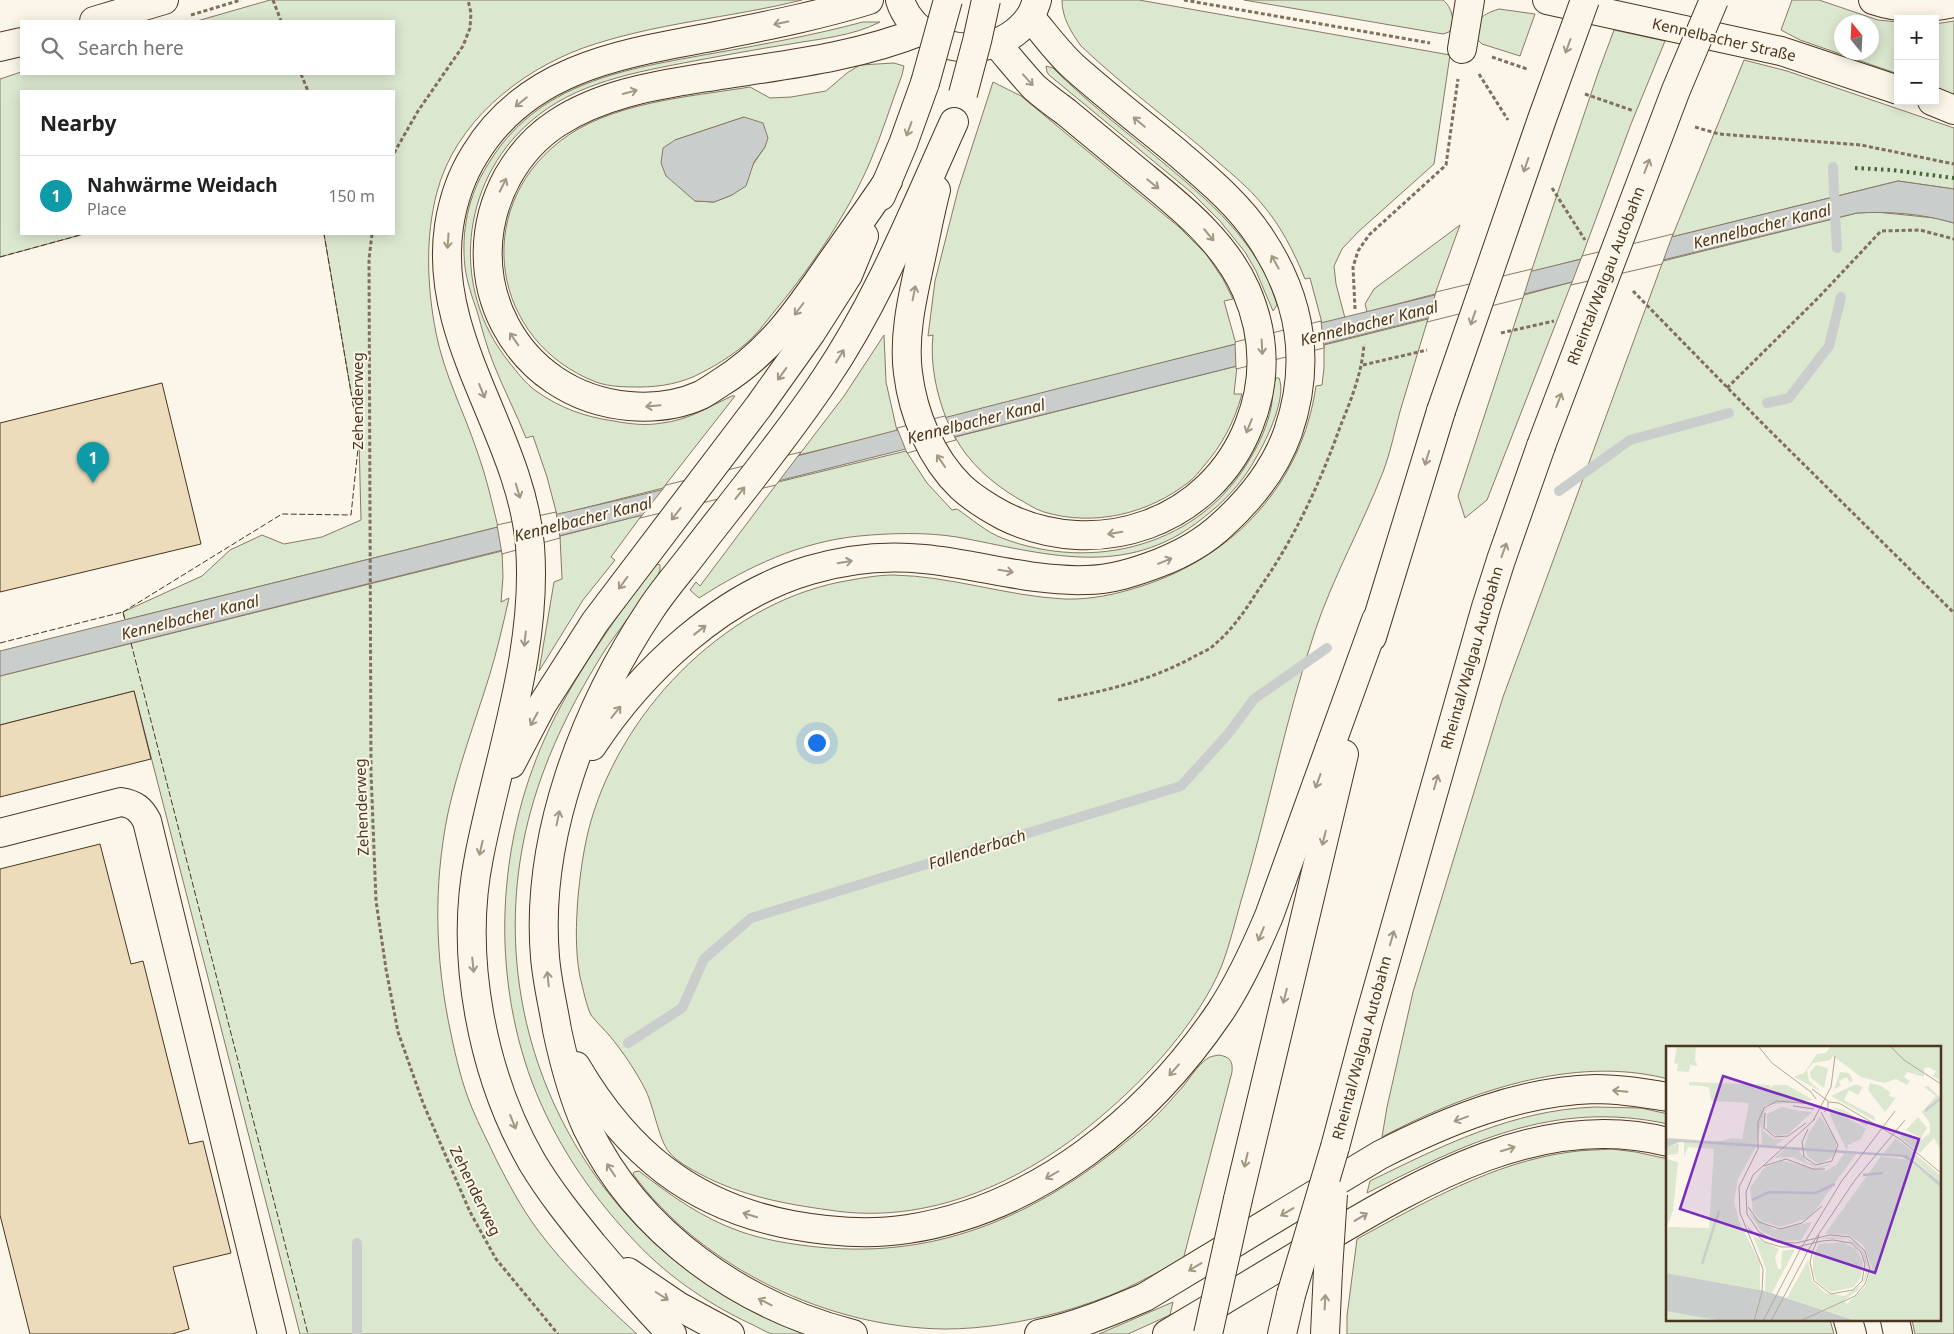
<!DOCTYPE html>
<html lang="en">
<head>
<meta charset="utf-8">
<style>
	:root { --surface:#fff; --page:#f2f2f2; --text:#202124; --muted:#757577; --line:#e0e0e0; --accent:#c62828 }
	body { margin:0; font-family:"Noto Sans",sans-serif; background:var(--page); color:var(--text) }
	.controls { position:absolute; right:15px; top:15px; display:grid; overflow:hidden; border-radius:0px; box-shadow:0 2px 12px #0003 }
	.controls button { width:45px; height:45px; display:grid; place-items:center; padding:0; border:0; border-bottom:1px solid var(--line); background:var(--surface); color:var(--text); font:25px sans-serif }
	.compass { position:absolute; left:1834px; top:15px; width:45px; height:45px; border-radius:50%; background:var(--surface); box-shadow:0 2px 12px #0003; rotate:342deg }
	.you { position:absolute; left:816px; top:742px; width:18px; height:18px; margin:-12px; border:4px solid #fff; border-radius:50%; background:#1a73e8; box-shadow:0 0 0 8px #1a73e833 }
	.badge { display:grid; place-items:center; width:32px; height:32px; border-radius:50%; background:var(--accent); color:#fff; font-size:16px; font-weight:700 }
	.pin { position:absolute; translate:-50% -41px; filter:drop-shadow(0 1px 2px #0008) }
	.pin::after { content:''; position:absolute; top:26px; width:18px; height:15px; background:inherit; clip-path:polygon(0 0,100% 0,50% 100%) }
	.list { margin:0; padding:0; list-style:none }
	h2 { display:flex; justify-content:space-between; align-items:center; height:65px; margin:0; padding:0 20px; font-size:21px }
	h2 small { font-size:16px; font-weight:400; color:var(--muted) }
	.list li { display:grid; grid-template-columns:32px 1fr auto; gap:15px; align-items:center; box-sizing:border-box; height:80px; padding:0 20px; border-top:1px solid var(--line) }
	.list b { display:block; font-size:19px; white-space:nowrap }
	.list p { margin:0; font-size:16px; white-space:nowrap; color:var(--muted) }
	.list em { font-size:16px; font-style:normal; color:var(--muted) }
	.icon { flex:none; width:28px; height:28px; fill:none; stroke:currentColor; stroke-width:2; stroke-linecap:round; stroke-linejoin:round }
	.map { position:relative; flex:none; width:1954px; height:1334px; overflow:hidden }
	.search { position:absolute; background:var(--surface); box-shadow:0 2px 12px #0003; left:20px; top:20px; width:375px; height:55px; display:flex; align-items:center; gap:12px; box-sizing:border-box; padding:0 18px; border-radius:0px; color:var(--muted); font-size:19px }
	.panel { position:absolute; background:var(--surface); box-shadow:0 2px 12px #0003; left:20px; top:90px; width:375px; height:145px; border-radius:0px }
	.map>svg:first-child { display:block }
	.green { fill:#dce7d0; stroke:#887966; fill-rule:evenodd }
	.water { fill:#c9cecd; stroke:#887966 }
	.pier { fill:#fbf6e9; stroke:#887966 }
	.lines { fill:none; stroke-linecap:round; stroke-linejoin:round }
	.stream { stroke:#c9cecd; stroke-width:10 }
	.building { fill:#ecdcbc; stroke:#4a3520 }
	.minor-casing { stroke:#4a3520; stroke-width:30 }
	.major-casing { stroke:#4a3520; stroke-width:30 }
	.highway-casing { stroke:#4a3520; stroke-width:30 }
	.path { stroke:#7f6f5c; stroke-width:3; stroke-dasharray:4 2.5; stroke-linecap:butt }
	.minor { stroke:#fbf6e9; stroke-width:28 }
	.major { stroke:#fbf6e9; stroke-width:28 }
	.highway { stroke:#fbf6e9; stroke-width:28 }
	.highway-bridge-casing { stroke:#4a3520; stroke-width:30; stroke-linecap:butt }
	.highway-bridge { stroke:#fbf6e9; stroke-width:28 }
	.hedge { stroke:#436837; stroke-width:4; stroke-dasharray:2.5 4; stroke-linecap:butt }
	.fence { stroke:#4a3520; stroke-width:1; stroke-dasharray:6 2.5; stroke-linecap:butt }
	.oneway { stroke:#a29684 }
	.labels { text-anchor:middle; stroke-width:4; stroke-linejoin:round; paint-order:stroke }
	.street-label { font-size:15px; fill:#4a3520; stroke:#fbf6e9 }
	.water-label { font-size:16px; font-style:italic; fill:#4a3520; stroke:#fbf6e9 }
	.inset-river { fill:none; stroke:#c9cecd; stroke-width:2.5 }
	.inset-road { fill:none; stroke:#b4a999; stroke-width:1 }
	.view { fill:#7b2cbf; fill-opacity:0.15; stroke:#7b2cbf; stroke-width:2.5 }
	.inset-edge { fill:none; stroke:#4a3520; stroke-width:2.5 }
</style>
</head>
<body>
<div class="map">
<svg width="1954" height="1334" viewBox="0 0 1954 1334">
	<rect width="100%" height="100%" fill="#fbf6e9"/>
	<g class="green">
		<path d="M270,0H802C730,18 654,23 583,48C518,72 455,123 437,192C425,237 427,287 436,333C444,374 464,412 477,451C486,476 492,502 498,527L125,620L123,612L202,576L230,550L262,535L284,544L322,537L361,520L359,439L324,234H394V91H21V234H84L0,257V79L21,72V74H394V21H197Z"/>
		<path d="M1062,0H1139L1450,55L1434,164L1358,232L1342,249L1334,266L1336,284L1345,318L1322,323L1310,278L1305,279C1294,252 1281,226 1262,204C1249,188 1233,175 1218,162C1173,122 1124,87 1081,46C1071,32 1062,18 1062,0Z"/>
		<path d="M1244,0H1443C1452,7 1456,23 1449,32L1443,34Z"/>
		<path d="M1792,0H1819L1878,20L1898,22V74L1800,40L1781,30ZM1842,22H1872V52H1842Z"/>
		<path d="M1499,9L1535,14L1520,56L1482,44L1477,39C1478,19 1478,16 1499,9Z"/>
		<polygon points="1954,21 1954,97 1935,89 1935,24"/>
		<path d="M863,22H880C853,36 819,39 790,44C758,49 726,55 694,61C637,72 575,82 530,122C460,183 450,289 509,362C517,372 525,383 536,391C560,408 585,417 614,421C630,424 646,426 662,423C689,420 708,407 732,396H735L663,488L557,515L547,477L533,436L526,438C516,413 504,390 494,365C487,348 482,329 477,311C472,297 467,282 465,267C461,232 468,196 487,166C537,81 626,69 715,53C765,44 814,35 863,22Z"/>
		<polygon points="1614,30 1665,41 1631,124 1581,259 1531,272 1598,73"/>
		<polygon points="1744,60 1787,71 1954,128 1954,189 1898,181 1672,237"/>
		<path d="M894,63L904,66L902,75C891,104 882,134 870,162C849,211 812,266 778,307C770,316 762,328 753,337C739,351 719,364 701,373C683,383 660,387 640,387C627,387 609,387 596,382C492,342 471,211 559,142C609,102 689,97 750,87L770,98L791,97L826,91L847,73L860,65ZM744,117L765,147L732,195L714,202L695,201L675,140Z"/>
		<path d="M1046,66L1053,68C1086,101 1124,130 1160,160C1208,200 1259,242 1277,305L1273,311L1256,271L1245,252L1220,221L1192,193L1049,75L1047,72Z"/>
		<path d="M993,82L1021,96L1179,227L1206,254L1223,279L1233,299L1224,301L1236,344L946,418C936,392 930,363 933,335L928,336L935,281L958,190Z"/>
		<path d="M1876,212L1935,218L1954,223V1334H1915L1912,1320H1940V1048H1668V1079C1573,1054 1465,1093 1382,1137L1387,1107L1413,992L1503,697L1663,261L1857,213Z"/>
		<polygon points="1460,225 1435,294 1367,312 1365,304 1374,289"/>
		<polygon points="1572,282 1487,500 1465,518 1458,496 1524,295"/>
		<path d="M1428,319C1419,349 1410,378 1401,408C1395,429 1391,451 1383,472C1362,526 1333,577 1315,631C1285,720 1268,812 1241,901C1235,922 1230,944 1222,965C1199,1022 1145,1080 1098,1119C1024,1182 928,1226 829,1210C785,1204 742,1196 702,1175C691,1169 677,1162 669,1152C659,1140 654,1108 646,1091C636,1071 623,1052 609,1035C608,1034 592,1017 591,1015C586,1005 583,988 580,977C575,951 576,924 578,897C580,875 583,853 588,832C617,715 721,606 840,582C857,579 876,575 893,575C951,576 1006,596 1064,599C1091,600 1117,594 1142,586C1235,556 1302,483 1316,386L1322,385L1324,368V345Z"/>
		<polygon points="884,335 886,382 897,431 799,455 844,396"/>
		<path d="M1237,366L1234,394H1242C1234,423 1222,445 1203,467C1199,472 1195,477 1190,481C1149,514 1094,527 1044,512C1034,509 1025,502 1017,498C993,484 968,462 955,437Z"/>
		<path d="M1276,378H1279C1287,397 1267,439 1257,456C1244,481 1225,501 1203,518C1125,581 1044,553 957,537C925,532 892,533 859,536C800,542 749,566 699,598L690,590L696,582L700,586L778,482L906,451L927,483L952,510L957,509C972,519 986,532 1002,538C1093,573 1201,546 1251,457C1260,442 1267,426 1271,408C1273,399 1272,387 1276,378Z"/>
		<polygon points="642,515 611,557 615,560 583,600 539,671 554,582 562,579 560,536"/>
		<path d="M502,551L503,577L501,602L509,598C503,625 497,651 489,677C475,722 458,767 448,813C433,886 435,960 451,1034C456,1058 462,1084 472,1108C479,1125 488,1142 496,1159C508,1183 521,1207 537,1229C566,1268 601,1301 637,1334H300L134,691L0,725V676Z"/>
		<path d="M657,564L660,565V570L658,575C642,600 624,623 607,647C575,697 547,752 531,810C470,1030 591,1258 805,1334C795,1334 782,1334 772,1334C765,1332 758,1327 751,1324C706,1303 663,1273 630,1236C588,1191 554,1140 532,1082C491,972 497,845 545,738C571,680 610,627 647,575Z"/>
		<path d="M1219,1055C1230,1057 1233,1061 1232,1072L1183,1260C1163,1269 1144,1280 1125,1289C1105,1298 1082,1306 1061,1312C1023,1322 984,1329 945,1329C829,1328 702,1268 633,1174L634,1172L639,1171C670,1195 702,1218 739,1231C764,1240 790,1244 817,1247C943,1260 1043,1212 1138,1132C1153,1120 1166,1106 1178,1092C1188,1082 1196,1066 1208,1058C1211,1056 1215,1056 1219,1055Z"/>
		<path d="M1595,1107L1641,1108L1668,1114V1124C1553,1099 1467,1143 1367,1193L1370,1181C1442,1146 1512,1110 1595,1107Z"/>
		<path d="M1612,1149L1636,1152L1668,1159V1320H1830L1834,1334H1347V1316L1357,1239C1423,1203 1494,1162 1570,1152C1583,1150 1598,1150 1612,1149Z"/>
		<polygon points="1173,1302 1170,1315 1128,1334 1099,1334"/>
	</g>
	<g class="water">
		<polygon points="744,117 763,123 768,138 765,147 754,162 746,186 732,195 714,202 695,201 666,176 661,163 663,148 675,140"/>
		<path d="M1898,181L1954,189V223C1923,214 1890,211 1857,213L1572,282L0,676V651L498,527C689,487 878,434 1068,386C1344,316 1622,250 1898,181Z"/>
	</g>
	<g class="pier">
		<polygon points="1673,234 1662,264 1571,285 1582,256"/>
		<polygon points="1532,269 1523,298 1427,322 1436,292"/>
		<polygon points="1321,321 1324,348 1236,369 1235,342"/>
		<polygon points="945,416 956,440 907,453 897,428"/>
		<polygon points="801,452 776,485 640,518 666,485"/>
		<polygon points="556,512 560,538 502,554 497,525"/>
	</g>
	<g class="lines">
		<g class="stream">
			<polyline points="1833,167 1834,195"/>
			<polyline points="1835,214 1837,248"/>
			<polyline points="1767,403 1789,398 1829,346 1841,297"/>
			<polyline points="1559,491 1630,440 1729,413"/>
			<polyline points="628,1043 682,1008 704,959 751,918 1181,786 1228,734 1254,699 1327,648"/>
			<polyline points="357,1243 357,1334"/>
		</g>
	</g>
	<g class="building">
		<polygon points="162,383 201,544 0,592 0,423"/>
		<polygon points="134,691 151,759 0,797 0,725"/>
		<polygon points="100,844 131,964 143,961 189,1144 203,1141 231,1253 173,1267 189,1329 172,1334 30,1334 0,1215 0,869"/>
	</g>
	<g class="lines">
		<defs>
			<g id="minor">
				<path d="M1873,0C1899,9 1927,9 1954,3"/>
				<polyline points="94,21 164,0"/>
				<polyline points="0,47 21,42"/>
				<polyline points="1462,49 1470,0"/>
				<path d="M0,833L121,802C134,804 141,809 147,821L272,1334"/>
			</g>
			<g id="major">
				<path d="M900,0C905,17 917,29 932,38C964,56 1007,48 1029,18C1033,13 1035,6 1037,0"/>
				<polyline points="1547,0 1781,51 1898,90"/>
				<polyline points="1932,101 1954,110"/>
			</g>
			<g id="highway">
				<path d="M888,181C869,209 849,237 830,264C798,311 769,353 720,383C714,387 707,392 701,395C679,405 653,408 629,406C515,396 453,276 508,176C520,155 537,136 557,123C600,95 651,86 701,78C775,66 852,59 921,31"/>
				<path d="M936,190C930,213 926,235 921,258C913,295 903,335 908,373C913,414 931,458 961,487C973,498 989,508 1004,516C1097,562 1211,523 1249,425C1267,380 1265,334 1246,290C1225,242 1181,207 1142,175C1117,154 1091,133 1066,112C1055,104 1044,96 1034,87C1021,73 1009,58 996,43"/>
				<polyline points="881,196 903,144 925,83"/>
				<polyline points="1372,637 1441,411"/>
				<path d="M592,746C642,670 721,596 810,570C847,559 886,555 924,559C978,564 1032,582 1086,580C1111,580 1135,572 1159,563C1182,554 1204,542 1222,525C1252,498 1275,469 1288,432C1312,362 1301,298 1260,237C1239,205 1209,180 1180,155C1145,126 1109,98 1075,68C1058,53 1045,34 1030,17"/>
				<polyline points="511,764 542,705 595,622 759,406 811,333 848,275 864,236"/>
				<path d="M576,1066C627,1153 692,1206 792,1225C830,1232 870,1235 908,1229C1038,1209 1148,1118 1220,1012C1240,982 1255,949 1269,916L1376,620"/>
				<polyline points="1335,1147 1369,1019 1486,607 1501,560 1541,446"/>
				<polyline points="1238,1199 1344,754"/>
				<polyline points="628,1272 678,1306 730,1334"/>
				<polyline points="1848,1320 1852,1334"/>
				<polyline points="1895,1320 1898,1334"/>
				<path d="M672,1334C643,1306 619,1275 593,1245C571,1218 550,1192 532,1162C482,1075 459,956 479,857C499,754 538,651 530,546C521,434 432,340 449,226C453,200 461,176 475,154C527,68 621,54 711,37C765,26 817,16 869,0"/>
				<path d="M853,1334C742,1306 638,1234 587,1128C573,1097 564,1063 557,1030C553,1005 547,982 545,957C535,837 585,708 651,609C664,589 681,570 696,550C739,494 785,439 825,379C879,299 914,210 954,122"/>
				<path d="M1039,1334C1076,1326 1110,1312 1145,1297L1380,1155C1446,1121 1520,1091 1595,1089C1620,1089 1644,1093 1668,1097"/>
				<path d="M1167,1334C1216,1305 1265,1275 1313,1246C1419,1183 1540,1109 1668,1142"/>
				<polyline points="1282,1334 1291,1295"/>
				<polyline points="1325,1334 1328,1270"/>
			</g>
		</defs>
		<use href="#minor" class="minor-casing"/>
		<use href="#major" class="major-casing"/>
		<use href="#highway" class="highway-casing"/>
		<g class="path">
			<polyline points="273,0 281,21"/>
			<polyline points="1184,0 1430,43"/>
			<polyline points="191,15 241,0"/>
			<polyline points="1492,57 1527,69"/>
			<polyline points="301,74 308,91"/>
			<polyline points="1479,74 1508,120"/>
			<polyline points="1585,94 1634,111"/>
			<polyline points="1695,127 1719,134 1861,145 1954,164"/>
			<polyline points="394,153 418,111 463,46 470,28 471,13 468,0"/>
			<polyline points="1552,188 1585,240"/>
			<polyline points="372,234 369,259 371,773 376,901 386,969 398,1032 423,1103 470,1212 496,1259 558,1334"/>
			<polyline points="1633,291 1764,425 1954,613"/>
			<polyline points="1355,309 1353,267 1358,251 1369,235 1446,165 1458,79"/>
			<polyline points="1501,333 1554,321"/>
			<polyline points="1363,365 1427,350"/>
			<polyline points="1727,388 1819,297 1881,231 1920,230 1954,239"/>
			<path d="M1058,700C1105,691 1153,680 1195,656C1201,653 1209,650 1214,645C1232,630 1245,611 1257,592C1293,541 1319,486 1340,427C1351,400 1362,373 1364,344"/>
		</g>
		<use href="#minor" class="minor"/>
		<use href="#major" class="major"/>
		<use href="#highway" class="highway"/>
		<defs>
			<g id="highway-bridge">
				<polyline points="925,83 948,0"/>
				<polyline points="963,94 977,41 986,0"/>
				<polyline points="1441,411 1542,119 1585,0"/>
				<polyline points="1541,446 1676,90 1714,0"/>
				<polyline points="1328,1270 1333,1194"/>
				<polyline points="1291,1295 1335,1147"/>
				<polyline points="1208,1334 1238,1199"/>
			</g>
		</defs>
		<use href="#highway-bridge" class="highway-bridge-casing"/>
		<use href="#highway-bridge" class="highway-bridge"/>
		<polyline class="hedge" points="1855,168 1892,170 1954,178"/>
		<g class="fence">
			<polyline points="0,257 84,234"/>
			<polyline points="123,612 282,514 351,515 359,439 324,234"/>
			<polyline points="0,643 123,612 125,620"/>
			<polyline points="131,643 308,1334"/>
		</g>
	</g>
	<defs><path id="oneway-shaft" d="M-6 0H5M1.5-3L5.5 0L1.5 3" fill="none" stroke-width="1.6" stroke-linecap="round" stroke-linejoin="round" transform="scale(1.25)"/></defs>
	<g class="oneway">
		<use href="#oneway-shaft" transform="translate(781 23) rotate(169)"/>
		<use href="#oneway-shaft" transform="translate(1568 46) rotate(110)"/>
		<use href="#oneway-shaft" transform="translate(1028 80) rotate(48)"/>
		<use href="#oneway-shaft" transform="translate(630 92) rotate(-15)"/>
		<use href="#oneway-shaft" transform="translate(521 102) rotate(141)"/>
		<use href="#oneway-shaft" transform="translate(1139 122) rotate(-140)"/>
		<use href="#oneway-shaft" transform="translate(909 129) rotate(110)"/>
		<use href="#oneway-shaft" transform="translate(1526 165) rotate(109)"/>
		<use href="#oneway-shaft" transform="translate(1647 166) rotate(-69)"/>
		<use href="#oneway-shaft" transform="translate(1153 184) rotate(39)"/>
		<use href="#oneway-shaft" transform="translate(503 185) rotate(-63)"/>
		<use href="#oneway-shaft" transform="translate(1209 235) rotate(50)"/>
		<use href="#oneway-shaft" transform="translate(448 241) rotate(94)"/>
		<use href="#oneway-shaft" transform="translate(1275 262) rotate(-119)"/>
		<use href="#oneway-shaft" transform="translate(914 293) rotate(-79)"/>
		<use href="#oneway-shaft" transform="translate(799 309) rotate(127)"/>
		<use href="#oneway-shaft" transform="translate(1473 318) rotate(109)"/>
		<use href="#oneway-shaft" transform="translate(514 339) rotate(-125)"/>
		<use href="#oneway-shaft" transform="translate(1262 347) rotate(87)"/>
		<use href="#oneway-shaft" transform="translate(840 356) rotate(-58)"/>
		<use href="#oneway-shaft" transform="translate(782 374) rotate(126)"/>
		<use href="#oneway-shaft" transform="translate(482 391) rotate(68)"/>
		<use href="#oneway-shaft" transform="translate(1559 400) rotate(-69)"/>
		<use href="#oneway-shaft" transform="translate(653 406) rotate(175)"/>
		<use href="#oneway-shaft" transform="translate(1249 426) rotate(112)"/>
		<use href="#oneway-shaft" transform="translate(1427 458) rotate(107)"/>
		<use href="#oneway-shaft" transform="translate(941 461) rotate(-124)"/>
		<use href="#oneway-shaft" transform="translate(518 491) rotate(73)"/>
		<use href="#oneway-shaft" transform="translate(740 493) rotate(-52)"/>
		<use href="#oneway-shaft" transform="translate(676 514) rotate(128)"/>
		<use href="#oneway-shaft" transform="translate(1115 533) rotate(171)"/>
		<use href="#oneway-shaft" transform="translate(1504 550) rotate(-70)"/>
		<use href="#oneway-shaft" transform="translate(1165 561) rotate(-22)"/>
		<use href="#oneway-shaft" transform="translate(845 562) rotate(-9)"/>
		<use href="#oneway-shaft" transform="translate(1006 571) rotate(9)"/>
		<use href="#oneway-shaft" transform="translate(623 583) rotate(126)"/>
		<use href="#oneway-shaft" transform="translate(700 630) rotate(-38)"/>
		<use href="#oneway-shaft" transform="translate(525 639) rotate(96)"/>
		<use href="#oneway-shaft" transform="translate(616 712) rotate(-51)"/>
		<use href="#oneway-shaft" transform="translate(534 719) rotate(119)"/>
		<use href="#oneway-shaft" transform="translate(1318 781) rotate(110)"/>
		<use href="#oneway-shaft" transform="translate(1436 782) rotate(-74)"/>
		<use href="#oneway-shaft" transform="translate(558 818) rotate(-78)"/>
		<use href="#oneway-shaft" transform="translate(1324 838) rotate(104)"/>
		<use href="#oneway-shaft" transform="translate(481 848) rotate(103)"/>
		<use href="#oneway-shaft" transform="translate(1261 934) rotate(113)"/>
		<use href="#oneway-shaft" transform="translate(1392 938) rotate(-74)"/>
		<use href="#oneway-shaft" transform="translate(473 965) rotate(84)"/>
		<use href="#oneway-shaft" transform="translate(548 979) rotate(-96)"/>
		<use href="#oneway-shaft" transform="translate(1285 996) rotate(104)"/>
		<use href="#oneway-shaft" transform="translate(1174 1070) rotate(131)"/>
		<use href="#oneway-shaft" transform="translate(1620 1091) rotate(-175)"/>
		<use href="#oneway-shaft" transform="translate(1461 1119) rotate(160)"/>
		<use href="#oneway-shaft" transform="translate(513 1122) rotate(68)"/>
		<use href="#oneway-shaft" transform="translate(1508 1149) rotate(-17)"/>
		<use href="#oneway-shaft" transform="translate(1246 1160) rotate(103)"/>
		<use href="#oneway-shaft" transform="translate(611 1170) rotate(-124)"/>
		<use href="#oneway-shaft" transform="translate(1052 1175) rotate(150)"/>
		<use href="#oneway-shaft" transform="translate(1287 1212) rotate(149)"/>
		<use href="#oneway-shaft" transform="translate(750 1215) rotate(-163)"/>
		<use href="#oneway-shaft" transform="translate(1361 1217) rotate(-31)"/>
		<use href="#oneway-shaft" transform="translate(1195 1267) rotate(149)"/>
		<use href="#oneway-shaft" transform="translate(662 1296) rotate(32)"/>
		<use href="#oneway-shaft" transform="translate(765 1302) rotate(-153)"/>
		<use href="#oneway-shaft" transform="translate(1325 1302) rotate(-87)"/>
	</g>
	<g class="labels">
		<g class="street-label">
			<text transform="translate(1724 40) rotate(13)" y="5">Kennelbacher Straße</text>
			<text transform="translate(1606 276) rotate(-69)" y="5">Rheintal/Walgau Autobahn</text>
			<text transform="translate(358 401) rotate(-90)" y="5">Zehenderweg</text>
			<text transform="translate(1472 658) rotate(-74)" y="5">Rheintal/Walgau Autobahn</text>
			<text transform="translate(362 807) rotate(-92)" y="5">Zehenderweg</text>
			<text transform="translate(1362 1048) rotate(-75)" y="5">Rheintal/Walgau Autobahn</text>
			<text transform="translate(475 1191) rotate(64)" y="5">Zehenderweg</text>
		</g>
		<g class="water-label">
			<text transform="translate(1762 226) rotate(-14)" y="6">Kennelbacher Kanal</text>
			<text transform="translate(1369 323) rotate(-14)" y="6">Kennelbacher Kanal</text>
			<text transform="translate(976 421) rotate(-14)" y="6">Kennelbacher Kanal</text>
			<text transform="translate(583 519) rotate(-14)" y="6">Kennelbacher Kanal</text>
			<text transform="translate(190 617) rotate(-14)" y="6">Kennelbacher Kanal</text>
			<text transform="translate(977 849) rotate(-17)" y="6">Fallenderbach</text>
		</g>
	</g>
	<g transform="translate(1666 1046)">
		<rect width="275" height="275" fill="#fbf6e9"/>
		<path d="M11,0H30L29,14L32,20L24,19L23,26L11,25L12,18L8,17ZM165,0H275V35L267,30L270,25L262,21L258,22V31L241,26L238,31L244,35L241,39L230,33L218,37L195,31L167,10L164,14L147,17L141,24L143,35L156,46L128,31L138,27L151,8L160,7ZM150,19L162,22L158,42L145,32L144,26ZM174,26L183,27L187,34L184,37L181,31L173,35L175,40L168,43ZM23,36L104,39V43L107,39H121L147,54L99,59L90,99L50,96L66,92L76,93L83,57L45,55L43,41L23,39ZM204,37L215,40L224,46L223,50L230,52L219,66L202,44ZM190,38L197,41L192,49L183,44L178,54L208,70L209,75L165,50ZM262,40L275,52V105L268,92L254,107L234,91L237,87L254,95L264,87V77L256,66L270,50L258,41ZM111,58L98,65L97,85L108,93H118L108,100L96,99L95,73L98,64ZM116,61L133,65L146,66L122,88L111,90L101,84V68ZM166,61L178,64L202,79L200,80ZM164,63L200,82L195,93L182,99L181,105L164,69ZM154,70L170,94V104L138,102L142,88ZM252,71L261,82L255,92L240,84ZM230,92L275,130V137L245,111L217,108ZM18,96L90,101L72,133L68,156L73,175L94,217V244L0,227L2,181L43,182L48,103L22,101L18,111ZM13,97L12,108L0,109V102ZM119,103L133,104L140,116L152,121L165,118L173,109L164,119L155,122L148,121L126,111L108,112ZM139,104L169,106L167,111L153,118L142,111ZM178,107L190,108L148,166L140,173L114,181L96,175L87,166L84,142L98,122L116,115L160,125L171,118ZM215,110L244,114L275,142V275H190L121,252L142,214L146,235L159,247L178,250L196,238L201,221L196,205L181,193H155L166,191L179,192L189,196L198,206L201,215L202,226L199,234L191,245L178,254L181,258L199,241L206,221L198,200L183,189L159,188ZM0,113L12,116L7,165L0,182ZM83,167L109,184L146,176L135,194L115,195L95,185ZM87,190L113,203L109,211L112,223H115L116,205L129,203L106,247L99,245L100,223ZM177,196L190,203L197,216L195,231L188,241L165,246L151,236L147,226V212L153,198ZM0,265L43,272L56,275H0Z" fill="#dce7d0"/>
		<path d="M0,92L241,109L275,137V142L246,116L236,111L13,96L0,102ZM0,227L99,245L190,275H56L0,265Z" fill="#c9cecd"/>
		<path class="inset-river" d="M259,65L275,52M197,129L217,127M86,154L103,146L150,147L169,138M36,218L53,165"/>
		<path class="inset-road" d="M92,0L106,17L145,46L150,53M224,0L238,14L275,38M146,43L162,55V62L158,66M162,56L173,57L234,93L275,127M127,60L148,63M99,67L98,82L109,91L122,90L140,77M147,75L165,41L169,10M142,83L136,96L138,111L150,119L166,115L172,99L155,66M98,120L120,113L147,123H159M82,161L93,176L114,183L136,177L156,160M82,182L99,196L115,201H131L143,198L156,195L167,194L185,197L195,206L199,218L196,235L187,244L165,248L148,235L144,216L147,204L149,200L153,189M88,275L96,246L97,223L74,167L73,141L92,103V76L98,62L111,55L147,58M97,275L134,204L175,136L229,65M105,275L144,201L189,134L239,74M134,275L189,250L199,238L204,223L199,205L184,191L164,189L130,197L111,196L93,186L81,168L80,146L87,129L149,73"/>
		<path class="view" d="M57,30L253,93L209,227L14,163Z"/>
		<rect width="275" height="275" class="inset-edge"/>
	</g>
</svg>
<div class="controls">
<button>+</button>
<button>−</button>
</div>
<svg class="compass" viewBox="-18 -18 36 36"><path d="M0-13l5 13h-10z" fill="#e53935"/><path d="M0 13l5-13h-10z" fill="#757577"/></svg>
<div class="you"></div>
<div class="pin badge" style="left:93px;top:483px;background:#0f9aa8">1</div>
<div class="search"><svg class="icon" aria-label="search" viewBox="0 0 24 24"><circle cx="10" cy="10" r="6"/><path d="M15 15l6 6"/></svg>Search here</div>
<section class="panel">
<h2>Nearby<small></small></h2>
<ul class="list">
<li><span class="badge" style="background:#0f9aa8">1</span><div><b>Nahwärme Weidach</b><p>Place</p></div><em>150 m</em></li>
</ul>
</section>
</div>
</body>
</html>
